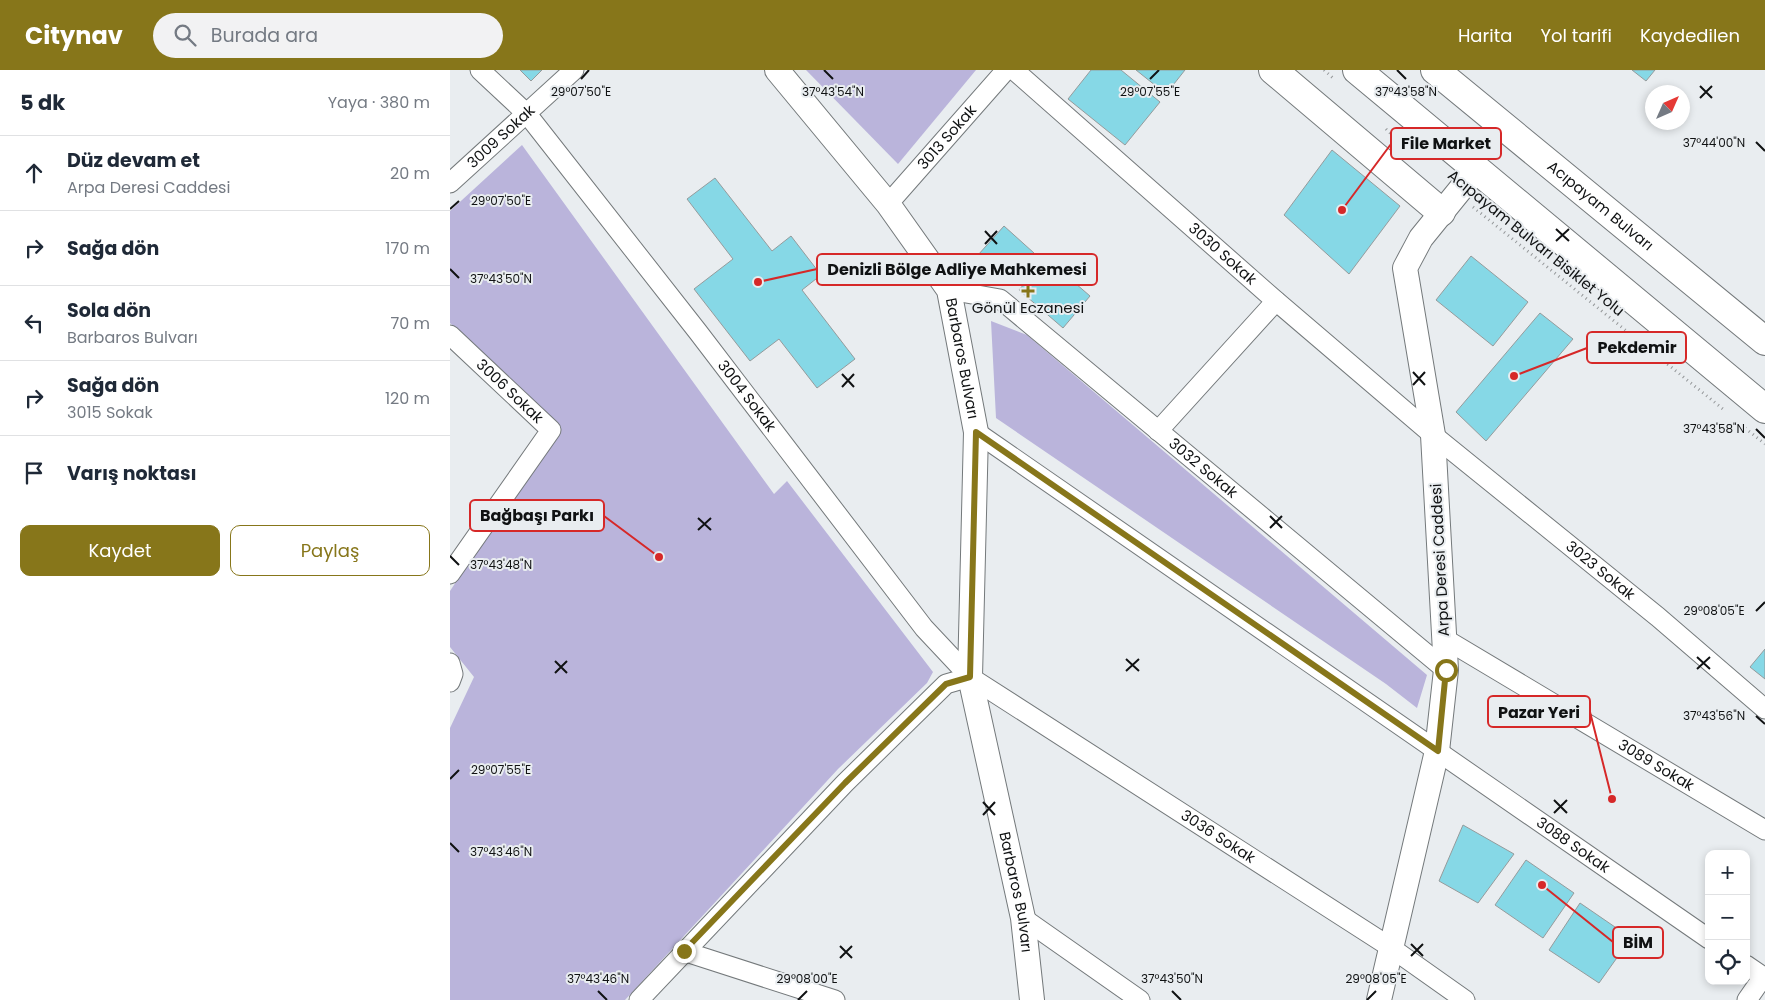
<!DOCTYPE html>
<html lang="tr">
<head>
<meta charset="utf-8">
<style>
	:root { --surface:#fff; --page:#f2f2f3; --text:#1f2937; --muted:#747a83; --line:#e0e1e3; --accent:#87761a }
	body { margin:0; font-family:Poppins,sans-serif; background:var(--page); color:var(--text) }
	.controls { position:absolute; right:15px; bottom:15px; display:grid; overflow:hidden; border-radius:10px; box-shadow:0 2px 8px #0003 }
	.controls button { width:45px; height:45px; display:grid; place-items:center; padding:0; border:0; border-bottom:1px solid var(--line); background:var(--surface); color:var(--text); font:25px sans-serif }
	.compass { position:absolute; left:1195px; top:15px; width:45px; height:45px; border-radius:50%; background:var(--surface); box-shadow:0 2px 8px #0003; rotate:45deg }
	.stop { position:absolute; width:15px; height:15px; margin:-11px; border:4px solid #87761a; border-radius:50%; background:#fff }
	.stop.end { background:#87761a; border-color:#fff; box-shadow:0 1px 5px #0008 }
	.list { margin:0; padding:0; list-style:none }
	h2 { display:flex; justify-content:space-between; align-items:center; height:65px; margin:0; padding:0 20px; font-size:21px }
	h2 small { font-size:16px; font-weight:400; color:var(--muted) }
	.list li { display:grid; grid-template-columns:32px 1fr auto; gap:15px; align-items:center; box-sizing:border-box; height:75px; padding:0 20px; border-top:1px solid var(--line) }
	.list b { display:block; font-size:19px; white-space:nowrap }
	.list p { margin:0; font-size:16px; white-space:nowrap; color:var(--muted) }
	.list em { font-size:16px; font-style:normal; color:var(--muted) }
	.actions { display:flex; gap:10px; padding:15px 20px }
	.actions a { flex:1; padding:11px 0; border:1px solid var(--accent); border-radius:10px; text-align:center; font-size:18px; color:var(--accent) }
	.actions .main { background:var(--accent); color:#fff }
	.icon { flex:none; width:28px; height:28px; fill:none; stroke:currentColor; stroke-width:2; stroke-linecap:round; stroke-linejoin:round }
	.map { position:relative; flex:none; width:1315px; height:930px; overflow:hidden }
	header { display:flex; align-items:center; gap:30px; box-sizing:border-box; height:70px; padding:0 25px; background:var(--accent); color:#fff }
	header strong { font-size:24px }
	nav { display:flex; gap:28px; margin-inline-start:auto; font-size:18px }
	.search { width:350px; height:45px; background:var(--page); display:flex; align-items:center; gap:12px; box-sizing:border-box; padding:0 18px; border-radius:28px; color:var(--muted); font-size:19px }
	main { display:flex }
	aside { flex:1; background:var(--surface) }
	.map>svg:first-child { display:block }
	.green { fill:#bab4db }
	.building { fill:#86d8e6; stroke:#959b9c }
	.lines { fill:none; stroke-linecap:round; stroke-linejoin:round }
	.minor-casing { stroke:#74797b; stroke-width:21 }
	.tertiary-casing { stroke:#74797b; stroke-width:26 }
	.primary-casing { stroke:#74797b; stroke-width:30 }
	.path { stroke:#949799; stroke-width:3; stroke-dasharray:1 4; stroke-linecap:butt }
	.minor { stroke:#fff; stroke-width:19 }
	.tertiary { stroke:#fff; stroke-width:24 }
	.primary { stroke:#fff; stroke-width:28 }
	.route { stroke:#87761a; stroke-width:6 }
	.ticks { fill:none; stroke:#101213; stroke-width:2 }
	.poi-dot { fill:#87761a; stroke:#e9edf0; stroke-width:2 }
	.labels { text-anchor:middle; stroke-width:4; stroke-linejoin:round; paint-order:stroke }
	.street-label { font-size:15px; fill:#101213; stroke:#e9edf0 }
	.poi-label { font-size:15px; fill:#101213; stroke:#e9edf0 }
	.ticks-label { font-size:12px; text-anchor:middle; fill:#101213; stroke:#e9edf0; stroke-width:4; stroke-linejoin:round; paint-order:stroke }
	.leader { fill:none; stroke:#d62828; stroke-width:2 }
	.callout-dot { fill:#d62828; stroke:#e9edf0; stroke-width:2 }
	.callout { fill:#e9edf0; stroke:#d62828; stroke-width:2 }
	.callout-label { font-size:16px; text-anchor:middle; font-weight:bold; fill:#101213 }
</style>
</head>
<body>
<header>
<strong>Citynav</strong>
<div class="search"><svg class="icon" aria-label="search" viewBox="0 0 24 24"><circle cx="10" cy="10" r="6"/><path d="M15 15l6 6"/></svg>Burada ara</div>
<nav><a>Harita</a><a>Yol tarifi</a><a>Kaydedilen</a></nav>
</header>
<main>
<aside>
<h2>5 dk<small>Yaya · 380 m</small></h2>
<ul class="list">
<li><svg class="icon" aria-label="ahead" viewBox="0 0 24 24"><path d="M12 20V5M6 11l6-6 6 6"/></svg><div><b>Düz devam et</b><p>Arpa Deresi Caddesi</p></div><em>20 m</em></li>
<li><svg class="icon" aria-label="right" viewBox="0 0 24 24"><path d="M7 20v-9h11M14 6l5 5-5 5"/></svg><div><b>Sağa dön</b></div><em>170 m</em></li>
<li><svg class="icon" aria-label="left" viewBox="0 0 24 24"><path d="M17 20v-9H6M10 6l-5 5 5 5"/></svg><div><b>Sola dön</b><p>Barbaros Bulvarı</p></div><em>70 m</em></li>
<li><svg class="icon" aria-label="right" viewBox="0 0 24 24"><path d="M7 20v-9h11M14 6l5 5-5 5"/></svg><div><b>Sağa dön</b><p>3015 Sokak</p></div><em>120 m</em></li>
<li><svg class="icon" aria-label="arrive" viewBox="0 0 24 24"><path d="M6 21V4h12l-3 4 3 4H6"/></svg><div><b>Varış noktası</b></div></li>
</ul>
<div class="actions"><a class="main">Kaydet</a><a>Paylaş</a></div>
</aside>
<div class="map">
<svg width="1315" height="930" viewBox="0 0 1315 930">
	<rect width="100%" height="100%" fill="#e9edf0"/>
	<g class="green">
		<polygon points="356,0 526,0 448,94"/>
		<polygon points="72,75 324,424 337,411 483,602 477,613 388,699 175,930 0,930 0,658 24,607 0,577 0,521 107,358 0,253 0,141"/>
		<polygon points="541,251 577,265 977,605 967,638 936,614 546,348"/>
	</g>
	<g class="building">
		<polygon points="70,0 92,0 81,11"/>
		<polygon points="641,0 671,0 710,32 675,75 618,29"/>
		<polygon points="686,0 735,0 716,24"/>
		<polygon points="1182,0 1205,0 1196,11"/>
		<polygon points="882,80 950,136 899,204 834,145"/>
		<polygon points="265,108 322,181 341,166 371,205 352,220 405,289 367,318 329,269 300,291 244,219 283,189 237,129"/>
		<polygon points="554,156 584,183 559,212 528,185"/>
		<polygon points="1021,186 1078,232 1043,276 986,230"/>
		<polygon points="596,188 640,226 613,258 569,220"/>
		<polygon points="1090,243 1123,269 1036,371 1006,342"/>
		<polygon points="1315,579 1315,609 1300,597"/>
		<polygon points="1013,755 1064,784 1028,833 989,811"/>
		<polygon points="1076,790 1124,823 1093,868 1045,835"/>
		<polygon points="1130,833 1181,868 1149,913 1099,880"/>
	</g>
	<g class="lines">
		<defs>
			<g id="minor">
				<path id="s1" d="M30,0L77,44L248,262L474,558L520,607L940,877L1015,930"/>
				<path id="s2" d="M564,0L826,231L983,365L1208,547L1315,639"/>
				<path id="s3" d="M0,113L124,0"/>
				<path id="s4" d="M438,134L556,0"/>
				<path id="s5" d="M499,220L550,229L996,600"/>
				<path id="s6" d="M0,265L101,360L0,504"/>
				<polyline points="708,361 826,231"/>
				<path id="s7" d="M526,362L1259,869"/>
				<path id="s8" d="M995,569L1315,760"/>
				<polyline points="0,593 3,604 0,612"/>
				<polyline points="573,848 690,930"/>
				<polyline points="233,881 385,930"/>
				<polyline points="1296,895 1315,908"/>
				<polyline points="189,930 395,713 496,614 520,607"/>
				<polyline points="1297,930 1313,907"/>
			</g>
			<g id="tertiary">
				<path id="s9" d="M327,0L438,134L499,220L526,362L520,607L573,848L582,930"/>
				<polyline points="929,930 987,681 996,600 983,365 955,198 971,168 1027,99"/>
			</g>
			<g id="primary">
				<polyline points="823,0 991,142"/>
				<polyline points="907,0 1315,339"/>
				<path id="s10" d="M985,0L1315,271"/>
			</g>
		</defs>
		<use href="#minor" class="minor-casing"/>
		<use href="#tertiary" class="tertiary-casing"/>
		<use href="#primary" class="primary-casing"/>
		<g class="path">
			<polyline points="874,0 883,8"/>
			<polyline points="936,59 946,69"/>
			<polyline points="1023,137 1273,339"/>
			<polyline points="1295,358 1315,374"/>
		</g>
		<use href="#minor" class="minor"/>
		<use href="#tertiary" class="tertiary"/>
		<use href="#primary" class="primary"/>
	</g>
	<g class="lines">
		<polyline class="route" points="234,881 395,713 496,614 520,607 526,362 988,681 996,600"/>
	</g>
	<path class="ticks" d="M374,0L383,9M947,0L956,9M131,9L139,0M700,9L709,0M1250,16L1262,28M1250,28L1262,16M1306,72L1315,81M0,139L9,131M1106,159L1119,171M535,161L547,174M1106,171L1119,159M535,174L547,161M0,199L9,208M963,302L975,315M392,304L404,317M963,315L975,302M392,317L404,304M1306,359L1315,368M820,446L832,458M248,448L261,460M820,458L832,446M248,460L261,448M0,486L9,495M1306,541L1315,532M1247,587L1260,599M676,589L689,601M105,591L117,603M1247,599L1260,587M676,601L689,589M105,603L117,591M1306,646L1315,654M0,709L9,700M1104,730L1117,743M533,732L545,745M1104,743L1117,730M533,745L545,732M0,773L9,782M961,874L973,886M390,876L402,888M961,886L973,874M390,888L402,876M148,921L157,930M722,921L731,930M348,930L357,921M917,930L926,921"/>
	<path class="poi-dot" d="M575.5 213.5h5v5h5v5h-5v5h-5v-5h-5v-5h5z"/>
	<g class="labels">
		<g class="street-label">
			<text dy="5" stroke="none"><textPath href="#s3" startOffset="69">3009 Sokak</textPath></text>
			<text dy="5" stroke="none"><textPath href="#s4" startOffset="89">3013 Sokak</textPath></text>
			<text dy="5" stroke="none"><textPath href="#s10" startOffset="214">Acıpayam Bulvarı</textPath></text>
			<text transform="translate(1086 173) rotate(39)" y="5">Acıpayam Bulvarı Bisiklet Yolu</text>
			<text dy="5" stroke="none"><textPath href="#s2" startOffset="278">3030 Sokak</textPath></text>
			<text dy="5" stroke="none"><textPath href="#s9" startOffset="349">Barbaros Bulvarı</textPath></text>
			<text dy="5" stroke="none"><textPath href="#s6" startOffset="82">3006 Sokak</textPath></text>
			<text dy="5" stroke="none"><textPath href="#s1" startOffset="422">3004 Sokak</textPath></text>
			<text dy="5" stroke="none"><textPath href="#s5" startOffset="316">3032 Sokak</textPath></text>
			<text transform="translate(990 490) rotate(-93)" y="5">Arpa Deresi Caddesi</text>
			<text dy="5" stroke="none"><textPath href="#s2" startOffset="771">3023 Sokak</textPath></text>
			<text dy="5" stroke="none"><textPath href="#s8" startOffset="246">3089 Sokak</textPath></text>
			<text dy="5" stroke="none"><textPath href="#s1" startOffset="1076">3036 Sokak</textPath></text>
			<text dy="5" stroke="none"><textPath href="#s7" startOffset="726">3088 Sokak</textPath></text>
			<text dy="5" stroke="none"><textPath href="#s9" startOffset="889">Barbaros Bulvarı</textPath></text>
		</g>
		<g class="poi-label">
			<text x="578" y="243">Gönül Eczanesi</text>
		</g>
	</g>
	<g class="ticks-label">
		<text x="131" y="26">29°07'50"E</text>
		<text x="383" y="26">37°43'54"N</text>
		<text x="700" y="26">29°07'55"E</text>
		<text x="956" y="26">37°43'58"N</text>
		<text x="1264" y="77">37°44'00"N</text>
		<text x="51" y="135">29°07'50"E</text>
		<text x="51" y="213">37°43'50"N</text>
		<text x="1264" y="363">37°43'58"N</text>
		<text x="51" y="499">37°43'48"N</text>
		<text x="1264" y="545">29°08'05"E</text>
		<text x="1264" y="650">37°43'56"N</text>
		<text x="51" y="704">29°07'55"E</text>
		<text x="51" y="786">37°43'46"N</text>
		<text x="148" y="913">37°43'46"N</text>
		<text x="357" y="913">29°08'00"E</text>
		<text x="926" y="913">29°08'05"E</text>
		<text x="722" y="913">37°43'50"N</text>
	</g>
	<path class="leader" d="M892 140L941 74M308 212L367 199M1064 306L1137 278M209 487L154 446M1162 729L1140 642M1092 815L1163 872"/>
	<g class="callout-dot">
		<circle cx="892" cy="140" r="5"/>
		<circle cx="308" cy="212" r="5"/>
		<circle cx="1064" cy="306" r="5"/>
		<circle cx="209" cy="487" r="5"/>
		<circle cx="1162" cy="729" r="5"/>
		<circle cx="1092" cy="815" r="5"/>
	</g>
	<g class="callout">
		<rect x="941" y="58" width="110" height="31" rx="5"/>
		<rect x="367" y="184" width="280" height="31" rx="5"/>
		<rect x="1137" y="262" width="99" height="31" rx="5"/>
		<rect x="20" y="430" width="134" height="31" rx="5"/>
		<rect x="1038" y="626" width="102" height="31" rx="5"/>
		<rect x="1163" y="857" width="50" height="31" rx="5"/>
	</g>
	<g class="callout-label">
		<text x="996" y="79">File Market</text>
		<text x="507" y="205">Denizli Bölge Adliye Mahkemesi</text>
		<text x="1187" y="283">Pekdemir</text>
		<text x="87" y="451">Bağbaşı Parkı</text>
		<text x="1089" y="648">Pazar Yeri</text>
		<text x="1188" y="878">BİM</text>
	</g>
</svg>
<div class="controls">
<button>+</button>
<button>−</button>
<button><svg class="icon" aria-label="locate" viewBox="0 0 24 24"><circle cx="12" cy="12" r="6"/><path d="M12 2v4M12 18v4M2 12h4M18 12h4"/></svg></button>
</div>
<svg class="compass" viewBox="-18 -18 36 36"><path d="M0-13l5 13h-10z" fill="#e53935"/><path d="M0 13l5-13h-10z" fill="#747a83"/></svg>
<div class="stop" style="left:996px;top:600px"></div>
<div class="stop end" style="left:234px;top:881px"></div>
</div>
</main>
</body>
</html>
